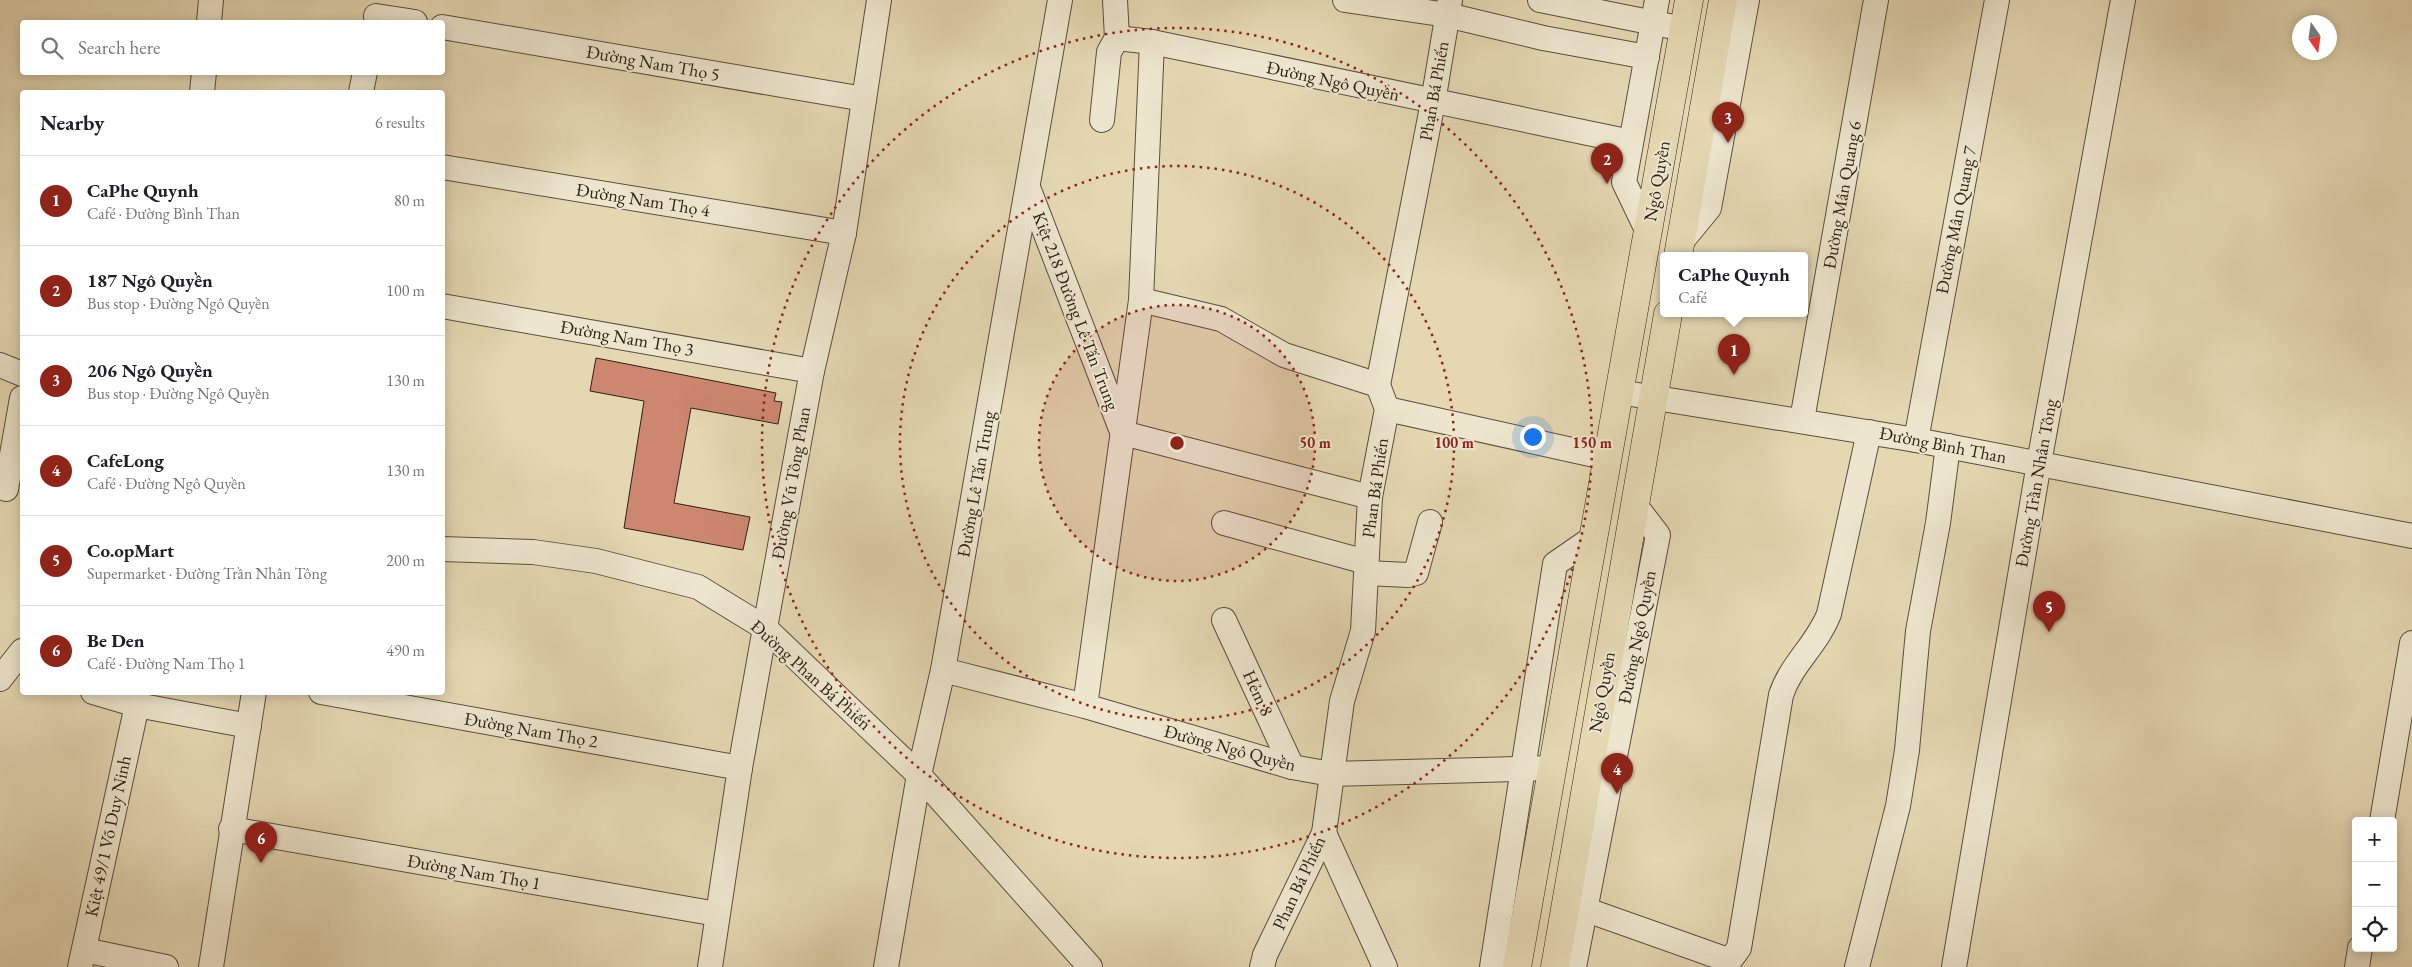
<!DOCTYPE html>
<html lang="en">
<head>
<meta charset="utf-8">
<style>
	:root { --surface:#fff; --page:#f2f2f2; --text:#202124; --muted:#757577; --line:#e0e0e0; --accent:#8f2418 }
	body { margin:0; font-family:"EB Garamond",serif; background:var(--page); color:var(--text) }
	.controls { position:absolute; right:15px; bottom:15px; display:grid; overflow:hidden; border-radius:5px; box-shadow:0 2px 12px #0003 }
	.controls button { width:45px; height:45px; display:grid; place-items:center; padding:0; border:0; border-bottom:1px solid var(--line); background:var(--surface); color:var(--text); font:25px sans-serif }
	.compass { position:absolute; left:2292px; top:15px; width:45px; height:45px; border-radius:50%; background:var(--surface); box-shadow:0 2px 12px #0003; rotate:167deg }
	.you { position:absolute; left:1532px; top:436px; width:18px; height:18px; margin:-12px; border:4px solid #fff; border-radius:50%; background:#1a73e8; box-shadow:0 0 0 8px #1a73e833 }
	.badge { display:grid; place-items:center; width:32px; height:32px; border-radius:50%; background:var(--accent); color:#fff; font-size:16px; font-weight:700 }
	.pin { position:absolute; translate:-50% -41px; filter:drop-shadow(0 1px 2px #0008) }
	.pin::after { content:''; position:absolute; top:26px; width:18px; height:15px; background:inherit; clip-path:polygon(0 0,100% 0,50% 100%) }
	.popup { position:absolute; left:1660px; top:252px; width:148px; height:65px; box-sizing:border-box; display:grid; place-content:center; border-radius:5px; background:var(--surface); filter:drop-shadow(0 1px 4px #0005); font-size:16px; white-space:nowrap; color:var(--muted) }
	.popup b { font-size:19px; color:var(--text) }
	.popup::after { content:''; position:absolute; left:50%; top:100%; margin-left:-10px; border:10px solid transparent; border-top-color:var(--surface) }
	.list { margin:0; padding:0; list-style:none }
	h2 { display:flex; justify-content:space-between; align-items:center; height:65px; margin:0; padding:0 20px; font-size:21px }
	h2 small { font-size:16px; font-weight:400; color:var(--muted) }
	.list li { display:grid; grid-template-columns:32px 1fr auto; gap:15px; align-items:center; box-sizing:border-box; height:90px; padding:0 20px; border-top:1px solid var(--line) }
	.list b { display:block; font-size:19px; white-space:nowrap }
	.list p { margin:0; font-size:16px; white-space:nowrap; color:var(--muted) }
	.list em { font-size:16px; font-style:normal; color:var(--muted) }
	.icon { flex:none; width:28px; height:28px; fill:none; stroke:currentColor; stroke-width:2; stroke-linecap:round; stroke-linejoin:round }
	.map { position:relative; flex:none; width:2412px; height:967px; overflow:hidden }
	.search { position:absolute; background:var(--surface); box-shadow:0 2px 12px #0003; left:20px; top:20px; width:425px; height:55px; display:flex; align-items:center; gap:12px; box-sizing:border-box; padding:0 18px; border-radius:5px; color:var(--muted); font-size:19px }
	.panel { position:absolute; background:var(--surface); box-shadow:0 2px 12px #0003; left:20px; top:90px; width:425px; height:605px; border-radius:5px }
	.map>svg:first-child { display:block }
	.building { fill:#cd8670; stroke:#2d2214 }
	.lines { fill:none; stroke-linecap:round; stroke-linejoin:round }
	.minor-casing { stroke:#5b4f3c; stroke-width:26 }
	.highway-casing { stroke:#2d2214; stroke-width:29 }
	.minor { stroke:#ede5cd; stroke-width:24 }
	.highway { stroke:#e4d7b2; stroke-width:28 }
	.ring { fill:none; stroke:#8f2418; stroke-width:2.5; stroke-dasharray:2.5 5 }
	.labels { text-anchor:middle; stroke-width:4; stroke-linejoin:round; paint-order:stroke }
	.street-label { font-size:18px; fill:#2d2214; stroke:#ede5cd }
	.centre { fill:#8f2418; stroke:#ede5cd; stroke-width:2.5 }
	.ring-label { font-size:15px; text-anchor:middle; font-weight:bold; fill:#8f2418; stroke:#ede5cd; stroke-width:4; stroke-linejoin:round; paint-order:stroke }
</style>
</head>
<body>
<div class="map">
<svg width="2412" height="967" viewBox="0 0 2412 967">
	<rect width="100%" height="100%" fill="#e4d7b2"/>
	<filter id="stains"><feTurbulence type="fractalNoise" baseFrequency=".004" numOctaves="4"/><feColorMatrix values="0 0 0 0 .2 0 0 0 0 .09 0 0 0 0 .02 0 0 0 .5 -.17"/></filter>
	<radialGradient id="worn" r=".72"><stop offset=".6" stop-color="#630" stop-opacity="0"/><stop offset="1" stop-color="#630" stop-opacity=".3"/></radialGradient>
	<polygon class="building" points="596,358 776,393 774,401 782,402 778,424 691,408 674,503 750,517 743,550 624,528 644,401 590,391"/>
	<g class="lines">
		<defs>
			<g id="minor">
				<polyline points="1115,0 1117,38"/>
				<polyline points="1345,0 1447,15 1543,38 1647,57"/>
				<polyline points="1540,0 1684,29"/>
				<polyline points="376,16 415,22"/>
				<polyline points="209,22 211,0"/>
				<polyline points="442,27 864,99"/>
				<polyline points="1117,38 1152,42 1631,142"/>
				<polyline points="202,92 204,72"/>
				<polyline points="361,92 365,72"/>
				<polyline points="1102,120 1109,52 1117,38"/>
				<polyline points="442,167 844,233"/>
				<polyline points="1029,190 1121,429"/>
				<polyline points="1648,232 1624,182 1657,0"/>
				<polyline points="1681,242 1709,208 1747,0"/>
				<polyline points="1141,300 1221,319 1284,355 1378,385"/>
				<polyline points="442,306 812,371"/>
				<polyline points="0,365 22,374"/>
				<polyline points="1619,392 1916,440 2412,536"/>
				<polyline points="1387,409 1608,458"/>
				<polyline points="1802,420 1876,0"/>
				<polyline points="1123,433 1370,497"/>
				<polyline points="1916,440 1997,0"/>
				<polyline points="6,489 22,398"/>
				<polyline points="1224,523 1366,562"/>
				<polyline points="442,549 533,552 596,561 698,587 765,628 919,775 1090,967"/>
				<polyline points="1366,573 1408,575 1416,573 1430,522"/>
				<polyline points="1224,620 1292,767"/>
				<polyline points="943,670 1085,706 1292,767 1331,774 1553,768"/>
				<polyline points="0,679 22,651"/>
				<polyline points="93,692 137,705 249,726"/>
				<polyline points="321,692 740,768"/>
				<polyline points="1085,706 1141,300 1152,42"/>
				<polyline points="2382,821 2412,643"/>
				<polyline points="231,829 717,914"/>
				<polyline points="1324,833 1385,967"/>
				<path d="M1584,909L1725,959L1730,960L1739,948L1781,695C1791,664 1817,645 1829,614L1869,432"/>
				<polyline points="84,950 166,967"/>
				<polyline points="80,967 137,705"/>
				<polyline points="211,967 254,692"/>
				<polyline points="710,967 740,768 765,628 812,371 844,233 879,0"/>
				<polyline points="886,967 919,775 943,670 1060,0"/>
				<polyline points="1262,967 1265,955 1324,833 1342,701 1363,631 1370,497 1387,409 1378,385 1433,102 1450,0"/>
				<polyline points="1492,967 1555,564 1594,537"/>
				<polyline points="1574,967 1658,535 1635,505"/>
				<polyline points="1857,967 1898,806 1907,750 1918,631 1938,523 1948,446"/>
				<polyline points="1954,967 2039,463 2123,0"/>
				<polyline points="2357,967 2360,948"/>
			</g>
			<g id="highway">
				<polyline points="1678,256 1723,0"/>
				<polyline points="1517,967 1689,0"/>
				<polyline points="1555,967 1668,314"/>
			</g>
		</defs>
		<use href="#minor" class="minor-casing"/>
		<use href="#highway" class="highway-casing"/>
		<use href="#minor" class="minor"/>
		<use href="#highway" class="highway"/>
	</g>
	<circle cx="1177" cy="443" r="138" fill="#8f2418" fill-opacity=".12"/>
	<g class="ring">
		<circle cx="1177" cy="443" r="138"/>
		<circle cx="1177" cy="443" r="277"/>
		<circle cx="1177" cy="443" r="415"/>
	</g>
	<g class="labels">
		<g class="street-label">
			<text transform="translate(653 63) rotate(10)" y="6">Đường Nam Thọ 5</text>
			<text transform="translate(1333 81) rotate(12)" y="6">Đường Ngô Quyền</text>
			<text transform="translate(1434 91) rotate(-80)" y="6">Phan Bá Phiến</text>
			<text transform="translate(1657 181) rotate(-80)" y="6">Ngô Quyền</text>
			<text transform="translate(1842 195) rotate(-80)" y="6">Đường Mân Quang 6</text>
			<text transform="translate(643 200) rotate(9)" y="6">Đường Nam Thọ 4</text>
			<text transform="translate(1956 220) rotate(-79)" y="6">Đường Mân Quang 7</text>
			<text transform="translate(1076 311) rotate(69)" y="6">Kiệt 218 Đường Lê Tấn Trung</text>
			<text transform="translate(627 338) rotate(10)" y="6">Đường Nam Thọ 3</text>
			<text transform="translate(1943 445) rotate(11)" y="6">Đường Bình Than</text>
			<text transform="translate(791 483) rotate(-80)" y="6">Đường Vũ Tông Phan</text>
			<text transform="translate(2036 483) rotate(-80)" y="6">Đường Trần Nhân Tông</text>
			<text transform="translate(976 484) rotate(-80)" y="6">Đường Lê Tấn Trung</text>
			<text transform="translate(1375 488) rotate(-82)" y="6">Phan Bá Phiến</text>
			<text transform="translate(1637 637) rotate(-79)" y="6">Đường Ngô Quyền</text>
			<text transform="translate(811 675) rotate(42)" y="6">Đường Phan Bá Phiến</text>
			<text transform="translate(1602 692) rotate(-80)" y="6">Ngô Quyền</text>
			<text transform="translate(1258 693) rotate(65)" y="6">Hẻm 8</text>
			<text transform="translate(531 730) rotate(10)" y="6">Đường Nam Thọ 2</text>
			<text transform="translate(1230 748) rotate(15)" y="6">Đường Ngô Quyền</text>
			<text transform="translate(108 836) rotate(-78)" y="6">Kiệt 49/1 Võ Duy Ninh</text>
			<text transform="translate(474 872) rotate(10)" y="6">Đường Nam Thọ 1</text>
			<text transform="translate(1299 883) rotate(-65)" y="6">Phan Bá Phiến</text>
		</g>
	</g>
	<circle cx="1177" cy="443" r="8" class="centre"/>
	<g class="ring-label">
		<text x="1315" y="448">50 m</text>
		<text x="1454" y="448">100 m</text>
		<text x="1592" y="448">150 m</text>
	</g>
	<rect width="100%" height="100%" filter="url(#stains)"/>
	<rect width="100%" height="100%" fill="url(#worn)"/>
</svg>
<div class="controls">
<button>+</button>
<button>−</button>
<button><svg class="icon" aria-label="locate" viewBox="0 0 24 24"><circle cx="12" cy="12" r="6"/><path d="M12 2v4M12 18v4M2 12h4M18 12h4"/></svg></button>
</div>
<svg class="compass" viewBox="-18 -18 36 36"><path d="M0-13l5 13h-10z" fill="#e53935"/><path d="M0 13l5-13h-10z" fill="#757577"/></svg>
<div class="you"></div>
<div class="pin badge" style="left:1734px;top:375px">1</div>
<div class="popup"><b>CaPhe Quynh</b>Café</div>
<div class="pin badge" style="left:1607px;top:184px">2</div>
<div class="pin badge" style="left:1728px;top:143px">3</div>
<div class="pin badge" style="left:1617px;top:794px">4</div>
<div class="pin badge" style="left:2049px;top:632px">5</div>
<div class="pin badge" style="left:261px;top:863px">6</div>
<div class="search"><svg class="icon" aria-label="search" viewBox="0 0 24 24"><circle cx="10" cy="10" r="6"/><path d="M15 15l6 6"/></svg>Search here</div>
<section class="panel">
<h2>Nearby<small>6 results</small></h2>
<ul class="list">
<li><span class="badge">1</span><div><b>CaPhe Quynh</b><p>Café · Đường Bình Than</p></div><em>80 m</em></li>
<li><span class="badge">2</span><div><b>187 Ngô Quyền</b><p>Bus stop · Đường Ngô Quyền</p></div><em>100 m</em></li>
<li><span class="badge">3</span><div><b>206 Ngô Quyền</b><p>Bus stop · Đường Ngô Quyền</p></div><em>130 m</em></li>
<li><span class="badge">4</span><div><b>CafeLong</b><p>Café · Đường Ngô Quyền</p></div><em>130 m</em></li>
<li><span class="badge">5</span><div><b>Co.opMart</b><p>Supermarket · Đường Trần Nhân Tông</p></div><em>200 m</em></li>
<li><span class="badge">6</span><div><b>Be Den</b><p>Café · Đường Nam Thọ 1</p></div><em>490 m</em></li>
</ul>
</section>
</div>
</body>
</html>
